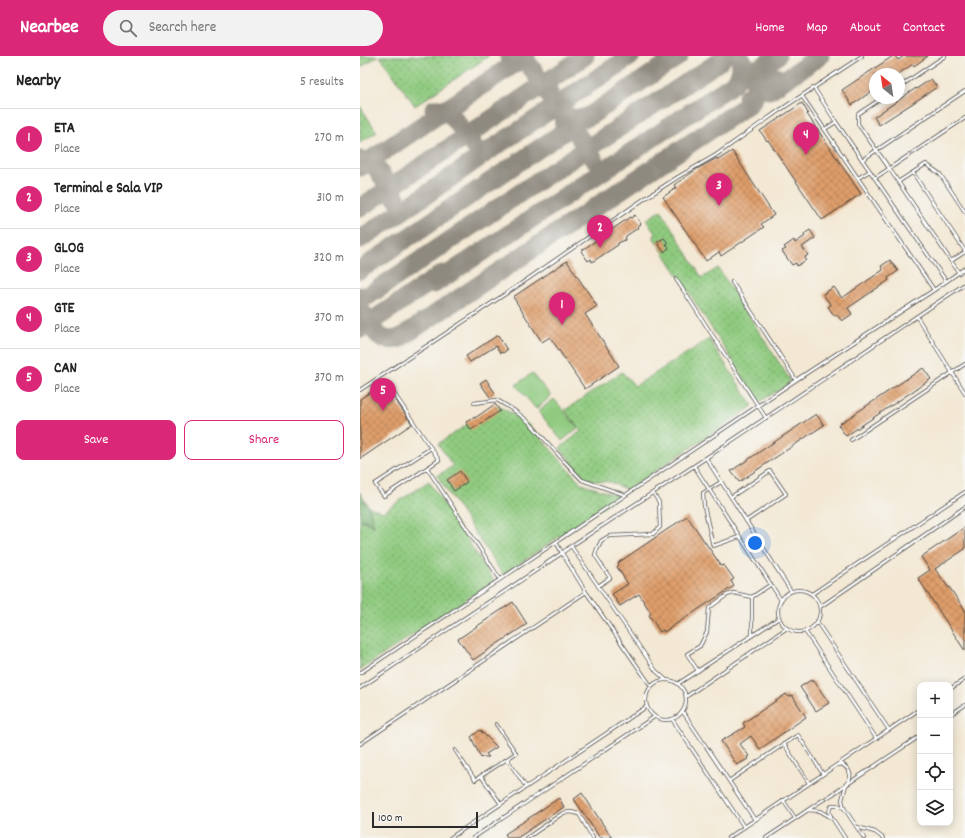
<!DOCTYPE html>
<html lang="en">
<head>
<meta charset="utf-8">
<style>
	:root { --surface:#fff; --page:#f2f2f2; --text:#222; --muted:#767676; --line:#e0e0e0; --accent:#db2777 }
	body { margin:0; font-family:Dekko,sans-serif; background:var(--page); color:var(--text) }
	.controls { position:absolute; right:12px; bottom:12px; display:grid; overflow:hidden; border-radius:8px; box-shadow:0 2px 10px #0003 }
	.controls button { width:36px; height:36px; display:grid; place-items:center; padding:0; border:0; border-bottom:1px solid var(--line); background:var(--surface); color:var(--text); font:20px sans-serif }
	.compass { position:absolute; left:509px; top:12px; width:36px; height:36px; border-radius:50%; background:var(--surface); box-shadow:0 2px 10px #0003; rotate:330deg }
	.scale { position:absolute; left:12px; bottom:10px; width:106px; box-sizing:border-box; padding-left:4px; border:2px solid #2b2b2b; border-top:0; font-size:11px; line-height:14px; white-space:nowrap; color:#2b2b2b; -webkit-text-stroke:3px #f6f6f2; paint-order:stroke }
	.you { position:absolute; left:395px; top:487px; width:14px; height:14px; margin:-10px; border:3px solid #fff; border-radius:50%; background:#1a73e8; box-shadow:0 0 0 6px #1a73e833 }
	.badge { display:grid; place-items:center; width:26px; height:26px; border-radius:50%; background:var(--accent); color:#fff; font-size:13px; font-weight:700 }
	.pin { position:absolute; translate:-50% -33px; filter:drop-shadow(0 1px 2px #0008) }
	.pin::after { content:''; position:absolute; top:21px; width:14px; height:12px; background:inherit; clip-path:polygon(0 0,100% 0,50% 100%) }
	.list { margin:0; padding:0; list-style:none }
	h2 { display:flex; justify-content:space-between; align-items:center; height:52px; margin:0; padding:0 16px; font-size:17px }
	h2 small { font-size:13px; font-weight:400; color:var(--muted) }
	.list li { display:grid; grid-template-columns:26px 1fr auto; gap:12px; align-items:center; box-sizing:border-box; height:60px; padding:0 16px; border-top:1px solid var(--line) }
	.list b { display:block; font-size:15px; white-space:nowrap }
	.list p { margin:0; font-size:13px; white-space:nowrap; color:var(--muted) }
	.list em { font-size:13px; font-style:normal; color:var(--muted) }
	.actions { display:flex; gap:8px; padding:12px 16px }
	.actions a { flex:1; padding:9px 0; border:1px solid var(--accent); border-radius:8px; text-align:center; font-size:14px; color:var(--accent) }
	.actions .main { background:var(--accent); color:#fff }
	.icon { flex:none; width:22px; height:22px; fill:none; stroke:currentColor; stroke-width:2; stroke-linecap:round; stroke-linejoin:round }
	.map { position:relative; flex:none; width:605px; height:782px; overflow:hidden }
	header { display:flex; align-items:center; gap:24px; box-sizing:border-box; height:56px; padding:0 20px; background:var(--accent); color:#fff }
	header strong { font-size:19px }
	nav { display:flex; gap:22px; margin-inline-start:auto; font-size:14px }
	.search { width:280px; height:36px; background:var(--page); display:flex; align-items:center; gap:10px; box-sizing:border-box; padding:0 14px; border-radius:22px; color:var(--muted); font-size:15px }
	main { display:flex }
	aside { flex:1; background:var(--surface) }
	.map>svg:first-child { display:block }
	.grass { fill:url(#grass-dots); stroke:#5d7a55 }
	.forest { fill:url(#forest-firs); stroke:#4f6c4c }
	.pitch { fill:#8fca7f; stroke:#5d7a55 }
	.lines { fill:none; stroke-linecap:round; stroke-linejoin:round }
	.taxiway { stroke:#8f8a80; stroke-width:19 }
	.building { fill:url(#building-cross-hatch) }
	.service-casing { stroke:#494744; stroke-width:4 }
	.service { stroke:#fff; stroke-width:2.5 }
</style>
</head>
<body>
<header>
<strong>Nearbee</strong>
<div class="search"><svg class="icon" aria-label="search" viewBox="0 0 24 24"><circle cx="10" cy="10" r="6"/><path d="M15 15l6 6"/></svg>Search here</div>
<nav><a>Home</a><a>Map</a><a>About</a><a>Contact</a></nav>
</header>
<main>
<aside>
<h2>Nearby<small>5 results</small></h2>
<ul class="list">
<li><span class="badge">1</span><div><b>ETA</b><p>Place</p></div><em>270 m</em></li>
<li><span class="badge">2</span><div><b>Terminal e Sala VIP</b><p>Place</p></div><em>310 m</em></li>
<li><span class="badge">3</span><div><b>GLOG</b><p>Place</p></div><em>320 m</em></li>
<li><span class="badge">4</span><div><b>GTE</b><p>Place</p></div><em>370 m</em></li>
<li><span class="badge">5</span><div><b>CAN</b><p>Place</p></div><em>370 m</em></li>
</ul>
<div class="actions"><a class="main">Save</a><a>Share</a></div>
</aside>
<div class="map">
<svg width="605" height="782" viewBox="0 0 605 782">
	<defs>
		<pattern id="grass-dots" width="8" height="8" patternUnits="userSpaceOnUse"><rect width="8" height="8" fill="#8fca7f"/><path d="M2 2h.1M6 6h.1" fill="none" stroke="#75a468" stroke-width="1.8" stroke-linecap="round"/></pattern>
		<pattern id="forest-firs" width="22" height="20" patternUnits="userSpaceOnUse"><rect width="22" height="20" fill="#73ae6e"/><path d="M5 1l3.5 6h-7zM16 11l3.5 6h-7z" fill="#5f8e5b"/></pattern>
		<pattern id="building-cross-hatch" width="8" height="8" patternUnits="userSpaceOnUse"><rect width="8" height="8" fill="#df9e6b"/><path d="M0 0l8 8M0 8l8-8" fill="none" stroke="#b58158"/></pattern>
	</defs>
	<rect width="100%" height="100%" fill="#f6f6f2"/>
	<filter id="ink" filterUnits="userSpaceOnUse"><feTurbulence type="fractalNoise" baseFrequency=".025" numOctaves="2"/><feDisplacementMap in="SourceGraphic" scale="8" xChannelSelector="R" yChannelSelector="G"/><feConvolveMatrix kernelMatrix="1 2 1 2 8 2 1 2 1" color-interpolation-filters="sRGB"/></filter>
	<filter id="wash" filterUnits="userSpaceOnUse"><feTurbulence type="fractalNoise" baseFrequency=".012" numOctaves="4" result="noise"/><feDisplacementMap in="SourceGraphic" scale="16" xChannelSelector="R" yChannelSelector="G"/><feGaussianBlur stdDeviation="0.9" result="paint"/><feColorMatrix in="noise" values="0 0 0 0 0 0 0 0 0 0 0 0 0 0 0 0 0 1.4 0 .05"/><feComposite in="paint" operator="in"/></filter>
	<g filter="url(#wash)">
		<rect width="100%" height="100%" fill="#f3e8d4"/>
		<g class="grass">
			<polygon points="0,0 18,0 0,12"/>
			<polygon points="20,0 129,0 55,50"/>
			<polygon points="0,50 17,76 0,87"/>
			<polygon points="301,154 342,222 358,212 429,322 429,327 426,330 399,346 294,182 295,177 286,164"/>
			<polygon points="349,283 393,350 267,434 250,426 235,425 223,421 200,392 221,375 205,354 262,316 275,330"/>
			<polygon points="137,349 154,359 170,370 222,428 259,440 143,519 77,420 93,410 78,388"/>
			<polygon points="69,425 134,525 0,614 0,463 14,470 9,451 23,456"/>
		</g>
		<polygon class="forest" points="0,436 9,451 14,471 0,463"/>
		<g class="pitch">
			<polygon points="172,317 191,340 176,353 156,329"/>
			<polygon points="194,343 218,372 202,385 178,355"/>
		</g>
		<g class="lines">
			<g class="taxiway">
				<path d="M149,2C166,1 169,8 177,20C181,26 185,31 189,36V39"/>
				<path d="M387,12C398,17 408,6 417,0"/>
				<polyline points="409,34 411,33 460,0"/>
				<polyline points="387,41 416,21"/>
				<path d="M74,53C87,51 93,61 100,71C105,77 109,83 113,89"/>
				<polyline points="202,56 234,103"/>
				<polyline points="0,104 7,106 16,111 36,142"/>
				<polyline points="0,111 166,0"/>
				<polyline points="0,152 225,0"/>
				<polyline points="0,183 60,143 136,90 271,0"/>
				<path d="M0,214L202,77L204,71L203,58C214,63 217,64 228,61L319,0"/>
				<path d="M74,228L373,28C381,20 382,13 380,2"/>
				<polyline points="0,240 8,240 12,237 178,125 360,5 364,0"/>
				<path d="M2,256C11,270 19,290 40,282L389,48C405,31 389,15 379,0"/>
				<polyline points="0,273 82,218"/>
			</g>
		</g>
		<g id="blocks">
			<g class="building">
				<polygon points="533,0 535,0 538,4 544,0 568,0 554,10 553,8 538,18 515,18 515,33 492,49 482,34"/>
				<polygon points="571,23 577,31 553,47 519,69 514,61 556,32 556,33"/>
				<polygon points="442,47 448,57 447,58 501,138 462,164 408,84 407,85 400,75"/>
				<polygon points="372,95 414,159 401,168 404,171 361,200 359,196 346,205 303,141 316,132 314,129 337,113 357,102 358,104"/>
				<polygon points="275,159 281,168 277,171 278,172 266,180 265,184 258,187 258,189 232,206 231,203 228,205 221,195 270,161 271,162"/>
				<polygon points="450,174 455,182 442,191 448,199 445,201 446,204 437,210 436,207 432,209 422,195 426,193 424,191 434,184 435,187 445,180 444,178"/>
				<polygon points="304,182 308,187 306,188 309,192 304,196 297,186"/>
				<polygon points="530,204 538,215 528,222 529,224 488,252 492,258 482,265 477,259 475,260 468,251 471,249 463,238 474,231 482,242 523,214 521,210"/>
				<polygon points="207,205 237,250 225,258 259,310 225,333 190,281 182,286 153,241"/>
				<polygon points="138,279 147,294 143,297 142,296 140,297 136,290 110,306 106,300"/>
				<polygon points="563,312 571,323 486,380 478,369"/>
				<polygon points="126,323 135,337 130,341 120,327"/>
				<polygon points="26,326 27,328 26,330 27,332 52,368 0,403 0,343"/>
				<polygon points="135,348 140,355 111,374 106,366 115,361 115,362"/>
				<polygon points="456,358 464,369 379,426 371,415"/>
				<polygon points="100,415 107,426 94,435 87,424"/>
				<polygon points="327,460 360,508 361,510 364,509 374,523 371,525 374,530 304,576 303,574 300,576 289,559 291,557 279,538 260,550 252,538 268,528 257,511 259,509 258,507"/>
				<polygon points="605,471 605,493 575,513 588,531 589,531 605,554 605,595 558,522 570,514 561,501"/>
				<polygon points="153,546 167,568 113,604 98,583"/>
				<polygon points="451,624 452,626 454,625 469,647 456,655 440,631"/>
				<polygon points="426,638 429,641 432,639 446,661 400,693 391,680 380,688 389,700 387,701 388,703 377,709 361,685 385,671 383,667"/>
				<polygon points="120,674 137,691 126,698 129,701 122,701 121,702 111,681"/>
				<polygon points="222,737 252,782 240,782 214,743"/>
				<polygon points="199,742 204,751 157,782 148,782 145,778"/>
			</g>
		</g>
	</g>
	<g filter="url(#ink)">
		<use href="#blocks" fill-opacity="0" stroke="#494744" stroke-width="1"/>
		<g class="lines">
			<defs>
				<g id="service">
					<polyline points="539,31 585,0"/>
					<polyline points="454,32 476,66 586,225"/>
					<polyline points="442,40 574,234"/>
					<polyline points="522,42 498,58 498,68 529,112 599,217"/>
					<polyline points="465,73 476,66"/>
					<polyline points="502,104 605,35"/>
					<polyline points="553,117 605,195"/>
					<polyline points="498,122 510,115"/>
					<polyline points="515,122 605,62"/>
					<polyline points="538,126 566,108 580,118 605,156"/>
					<polyline points="591,205 605,196"/>
					<polyline points="316,223 406,362"/>
					<polyline points="372,226 436,324"/>
					<polyline points="557,261 605,337"/>
					<polyline points="29,330 79,404 67,412"/>
					<polyline points="0,334 162,227 284,143 318,121 356,99 417,56 502,0"/>
					<polyline points="114,347 137,344 155,355 169,366 204,405 222,424 265,439"/>
					<polyline points="491,384 605,308"/>
					<polyline points="71,392 15,428 24,440 67,412 140,523"/>
					<polyline points="346,402 431,535"/>
					<polyline points="334,410 421,544"/>
					<polyline points="361,426 343,437 344,450 353,490 379,481"/>
					<polyline points="371,441 410,415 426,438 386,465"/>
					<polyline points="196,486 202,497 226,536 291,630"/>
					<polyline points="211,490 296,615 305,623"/>
					<polyline points="238,530 250,522 235,499 237,493 241,485 249,480 293,478 300,471 299,446 293,437"/>
					<circle cx="439" cy="555" r="21"/>
					<polyline points="452,538 605,436"/>
					<polyline points="392,541 392,579"/>
					<polyline points="460,551 605,451"/>
					<polyline points="457,566 529,674"/>
					<polyline points="445,575 516,682"/>
					<polyline points="338,615 327,598 340,590 347,576 349,552 367,539 374,537 392,541 410,529"/>
					<polyline points="0,617 196,486 436,324 574,234 605,212"/>
					<circle cx="306" cy="644" r="20"/>
					<polyline points="319,627 419,562"/>
					<polyline points="0,632 202,497 211,490 334,410 605,228"/>
					<polyline points="590,633 605,623"/>
					<polyline points="327,640 427,572"/>
					<polyline points="323,656 395,764"/>
					<polyline points="590,659 605,649"/>
					<polyline points="312,663 384,771"/>
					<polyline points="136,668 156,697 147,703"/>
					<polyline points="0,688 226,536"/>
					<polyline points="95,694 115,724 121,720"/>
					<polyline points="369,725 424,688"/>
					<polyline points="449,727 424,688 438,679 463,718"/>
					<polyline points="423,744 435,762"/>
					<polyline points="141,748 121,720 147,703 166,731"/>
					<polyline points="484,752 482,744 486,729 560,680"/>
					<path d="M448,754C455,749 462,744 470,740C481,732 502,722 482,708L478,709"/>
					<path d="M471,760C468,756 469,753 472,749H477L484,752L504,782"/>
					<polyline points="497,771 515,776 523,782"/>
					<polyline points="90,782 286,651"/>
					<polyline points="113,782 294,661"/>
					<polyline points="167,782 203,757 211,756 219,758 233,782"/>
					<polyline points="368,782 560,653"/>
					<polyline points="406,782 448,754 460,755 472,762 485,782"/>
				</g>
			</defs>
			<use href="#service" class="service-casing"/>
			<use href="#service" class="service"/>
		</g>
	</g>
</svg>
<div class="controls">
<button>+</button>
<button>−</button>
<button><svg class="icon" aria-label="locate" viewBox="0 0 24 24"><circle cx="12" cy="12" r="6"/><path d="M12 2v4M12 18v4M2 12h4M18 12h4"/></svg></button>
<button><svg class="icon" aria-label="layers" viewBox="0 0 24 24"><path d="M12 4l9 5-9 5-9-5zM3 14l9 5 9-5"/></svg></button>
</div>
<svg class="compass" viewBox="-18 -18 36 36"><path d="M0-13l5 13h-10z" fill="#e53935"/><path d="M0 13l5-13h-10z" fill="#767676"/></svg>
<div class="scale">100 m</div>
<div class="you"></div>
<div class="pin badge" style="left:202px;top:269px">1</div>
<div class="pin badge" style="left:240px;top:192px">2</div>
<div class="pin badge" style="left:359px;top:150px">3</div>
<div class="pin badge" style="left:446px;top:99px">4</div>
<div class="pin badge" style="left:23px;top:355px">5</div>
</div>
</main>
</body>
</html>
